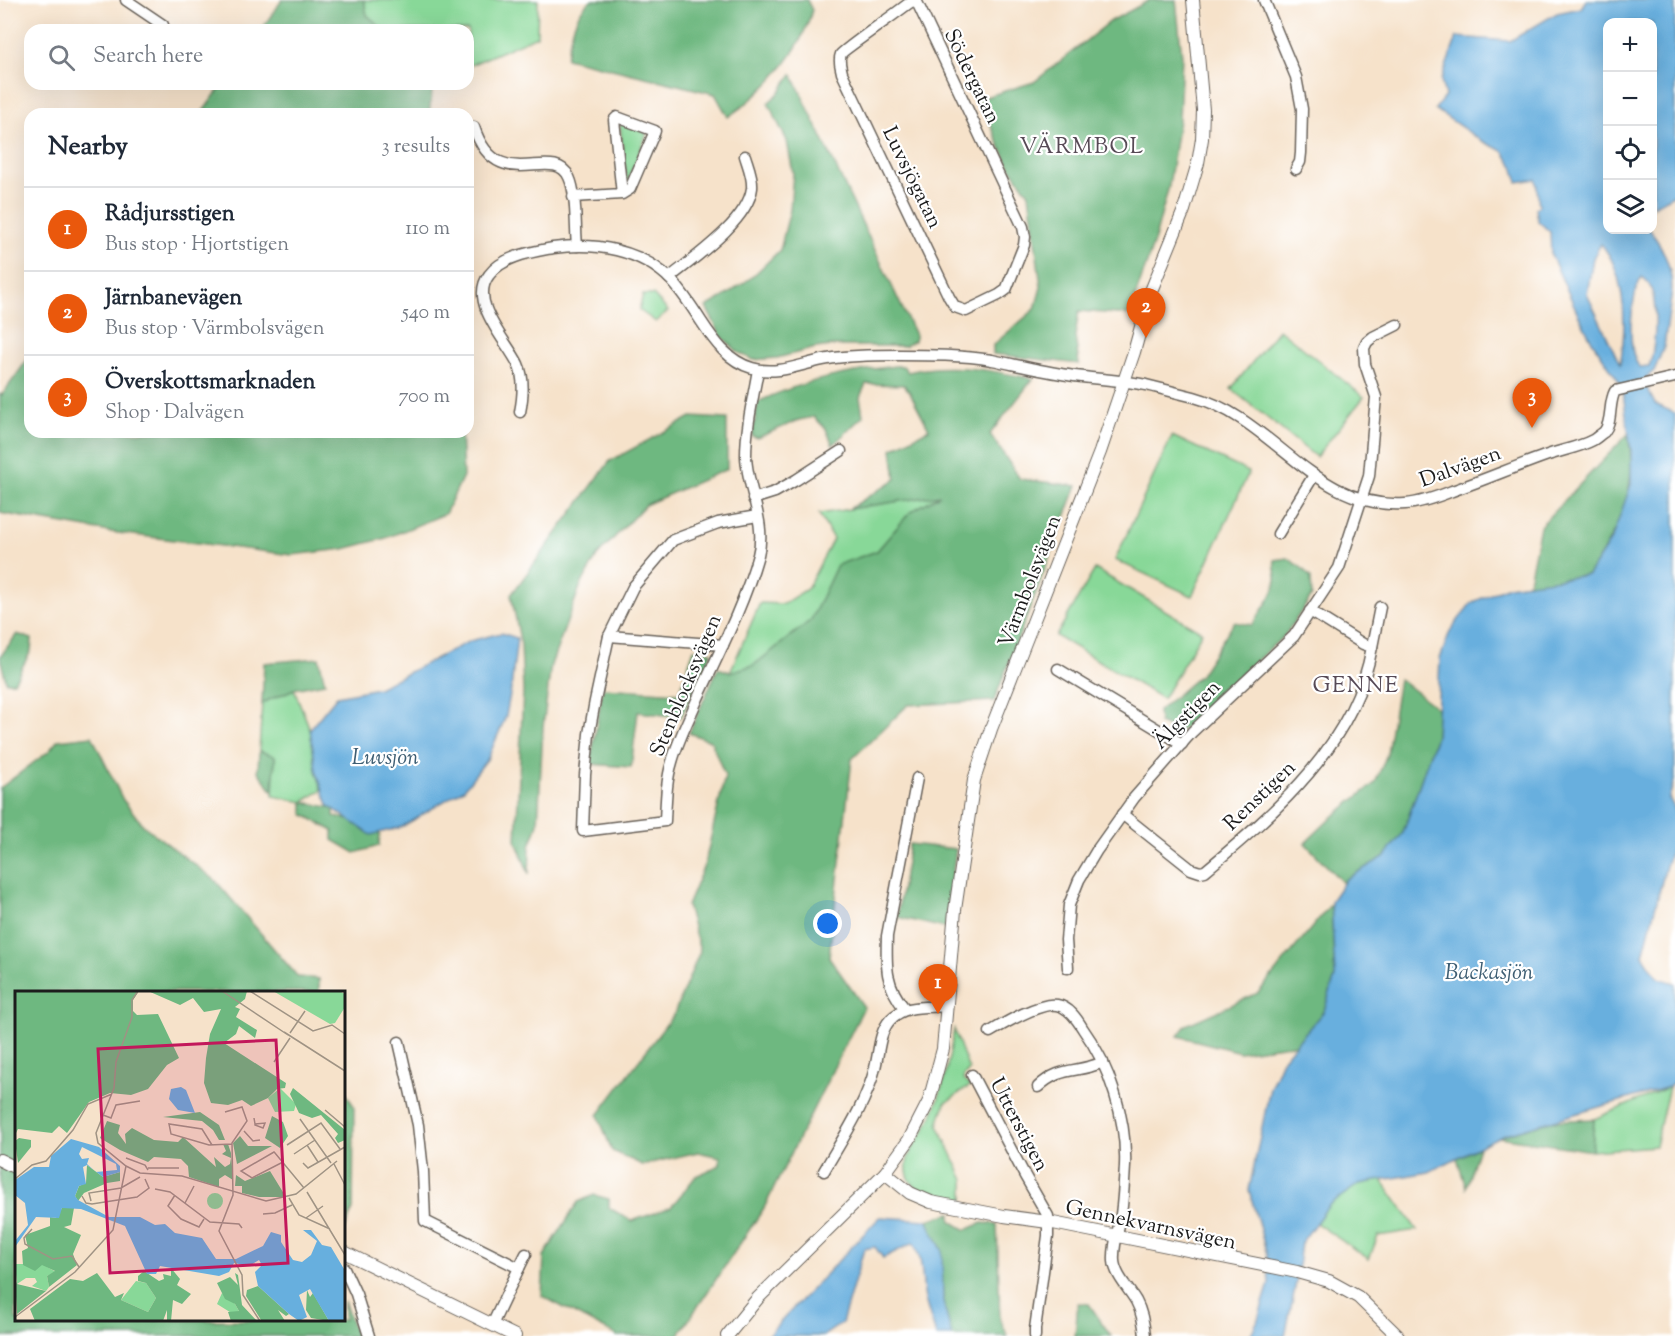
<!DOCTYPE html>
<html lang="en">
<head>
<meta charset="utf-8">
<style>
	:root { --surface:#fff; --page:#f2f2f3; --text:#1f2937; --muted:#747a83; --line:#e0e1e3; --accent:#ea580c }
	body { margin:0; font-family:"Sorts Mill Goudy",serif; background:var(--page); color:var(--text) }
	.controls { position:absolute; right:18px; top:18px; display:grid; overflow:hidden; border-radius:12px; box-shadow:0 6px 24px #0002 }
	.controls button { width:54px; height:54px; display:grid; place-items:center; padding:0; border:0; border-bottom:2px solid var(--line); background:var(--surface); color:var(--text); font:30px sans-serif }
	.you { position:absolute; left:828px; top:924px; width:21px; height:21px; margin:-15px; border:4px solid #fff; border-radius:50%; background:#1a73e8; box-shadow:0 0 0 9px #1a73e833 }
	.badge { display:grid; place-items:center; width:39px; height:39px; border-radius:50%; background:var(--accent); color:#fff; font-size:20px; font-weight:700 }
	.pin { position:absolute; translate:-50% -50px; filter:drop-shadow(0 2px 3px #0008) }
	.pin::after { content:''; position:absolute; top:32px; width:21px; height:18px; background:inherit; clip-path:polygon(0 0,100% 0,50% 100%) }
	.list { margin:0; padding:0; list-style:none }
	h2 { display:flex; justify-content:space-between; align-items:center; height:78px; margin:0; padding:0 24px; font-size:26px }
	h2 small { font-size:20px; font-weight:400; color:var(--muted) }
	.list li { display:grid; grid-template-columns:39px 1fr auto; gap:18px; align-items:center; box-sizing:border-box; height:84px; padding:0 24px; border-top:2px solid var(--line) }
	.list b { display:block; font-size:22px; white-space:nowrap }
	.list p { margin:0; font-size:20px; white-space:nowrap; color:var(--muted) }
	.list em { font-size:20px; font-style:normal; color:var(--muted) }
	.icon { flex:none; width:33px; height:33px; fill:none; stroke:currentColor; stroke-width:2; stroke-linecap:round; stroke-linejoin:round }
	.map { position:relative; flex:none; width:1675px; height:1336px; overflow:hidden }
	.search { position:absolute; background:var(--surface); box-shadow:0 6px 24px #0002; left:24px; top:24px; width:450px; height:66px; display:flex; align-items:center; gap:15px; box-sizing:border-box; padding:0 21px; border-radius:18px; color:var(--muted); font-size:22px }
	.panel { position:absolute; background:var(--surface); box-shadow:0 6px 24px #0002; left:24px; top:108px; width:450px; height:330px; border-radius:18px }
	.map>svg:first-child { display:block }
	.green { fill:#88d898; stroke:#527a5a; stroke-width:1.5 }
	.forest { fill:#6eb880; stroke:#456a4e; stroke-width:1.5 }
	.water { fill:#67afde; stroke:#42667d; stroke-width:1.5; fill-rule:evenodd }
	.lines { fill:none; stroke-linecap:round; stroke-linejoin:round }
	.minor-casing { stroke:#686159; stroke-width:13 }
	.tertiary-casing { stroke:#686159; stroke-width:14 }
	.minor { stroke:#fff; stroke-width:10 }
	.tertiary { stroke:#fff; stroke-width:12 }
	.labels { text-anchor:middle; stroke-width:4.5; stroke-linejoin:round; paint-order:stroke }
	.street-label { font-size:21px; fill:#1c1c1c; stroke:#fff }
	.neighbourhood-label { font-size:22px; letter-spacing:1.5px; fill:#574a56; stroke:#fff }
	.water-label { font-size:22px; font-style:italic; fill:#3e5e73; stroke:#fff }
	.inset-road { fill:none; stroke:#9f9384; stroke-width:1.5 }
	.view { fill:#c2185b; fill-opacity:0.15; stroke:#c2185b; stroke-width:3 }
	.inset-edge { fill:none; stroke:#1c1c1c; stroke-width:3 }
</style>
</head>
<body>
<div class="map">
<svg width="1675" height="1336" viewBox="0 0 1675 1336">
	<rect width="100%" height="100%" fill="#fff"/>
	<filter id="ink" filterUnits="userSpaceOnUse"><feTurbulence type="fractalNoise" baseFrequency=".0167" numOctaves="2"/><feDisplacementMap in="SourceGraphic" scale="12" xChannelSelector="R" yChannelSelector="G"/><feConvolveMatrix kernelMatrix="1 2 1 2 8 2 1 2 1" color-interpolation-filters="sRGB"/></filter>
	<filter id="wash" filterUnits="userSpaceOnUse"><feTurbulence type="fractalNoise" baseFrequency=".008" numOctaves="4" result="noise"/><feDisplacementMap in="SourceGraphic" scale="24" xChannelSelector="R" yChannelSelector="G"/><feGaussianBlur stdDeviation="1.35" result="paint"/><feColorMatrix in="noise" values="0 0 0 0 0 0 0 0 0 0 0 0 0 0 0 0 0 1.4 0 .05"/><feComposite in="paint" operator="in"/></filter>
	<g filter="url(#wash)">
		<rect width="100%" height="100%" fill="#f6e2ca"/>
		<g class="green">
			<polygon points="364,0 538,0 537,36 468,66 468,30 384,30 366,15"/>
			<polygon points="623,123 647,133 627,183 620,125"/>
			<polygon points="643,295 653,295 668,311 656,322 639,310"/>
			<polygon points="1279,329 1364,397 1316,457 1231,389"/>
			<polygon points="1172,436 1249,472 1192,596 1115,560"/>
			<polygon points="942,494 910,513 877,551 837,565 811,620 754,665 730,672 760,603 783,604 807,589 833,539 819,514"/>
			<polygon points="1095,569 1202,632 1163,699 1056,636"/>
			<polygon points="294,689 310,729 316,770 322,790 303,802 273,796 275,757 259,751 262,703"/>
			<path d="M954,1029L969,1070L964,1076L963,1080L970,1086L945,1103L938,1125L964,1180V1201C945,1198 910,1196 907,1171C904,1153 922,1138 929,1122C943,1093 949,1061 954,1029Z"/>
			<polygon points="1669,1087 1655,1146 1592,1151 1594,1119"/>
			<polygon points="1382,1180 1417,1230 1378,1236 1369,1259 1316,1223 1329,1205 1359,1184"/>
		</g>
		<g class="forest">
			<polygon points="282,0 364,0 367,15 384,30 261,30"/>
			<path d="M591,0H807L812,10C800,55 765,92 728,117L715,94L566,58C570,38 574,13 591,0Z"/>
			<polygon points="1150,0 1176,0 1182,56 1179,120 1169,186 1154,242 1129,315 1079,311 1075,336 1079,364 993,354 993,345 1035,309 1041,287 1029,194 1008,164 979,99 1034,82 1111,21"/>
			<polygon points="792,74 915,335 915,340 905,346 831,346 816,348 777,358 753,360 739,353 721,336 706,307 722,298 752,277 780,250 790,210 793,173 787,141 768,103 778,94"/>
			<polygon points="223,84 433,84 429,114 201,114"/>
			<polygon points="30,356 30,432 461,432 463,476 445,514 386,538 344,549 292,555 110,532 0,513 0,394 2,395"/>
			<path d="M895,366H903L908,372C949,362 992,370 1033,379L990,434L1020,479L1077,486L994,701L908,705L852,759L829,957L864,1007L764,1208L678,1336H617L542,1296L544,1256L578,1202L594,1195L609,1199V1208L632,1221L671,1207L696,1176L720,1165V1157L698,1152L642,1165L612,1151L598,1115L674,1014L700,951L687,906L705,863L725,776L711,741L689,733L718,668L730,672L754,665L811,620L837,565L877,551L910,512L940,495L849,509L896,479L892,449L929,429L909,391L904,385L866,384L860,397L863,416L833,445L826,429L814,417L799,420L757,438L752,436L758,402C800,381 848,372 895,366Z"/>
			<polygon points="691,417 727,419 727,469 645,505 597,556 580,587 551,665 543,727 538,824 530,846 529,874 516,841 523,691 521,645 511,595 610,461"/>
			<path d="M1628,434C1639,492 1619,528 1588,575L1526,584L1529,581L1540,526Z"/>
			<path d="M1288,558L1303,569L1311,578L1312,596L1285,635L1234,681L1190,726L1178,731L1159,723L1158,711L1200,675L1234,622L1252,625C1260,612 1275,595 1276,580C1277,573 1273,568 1275,560Z"/>
			<polygon points="17,634 32,639 31,651 14,682 6,682 0,657"/>
			<polygon points="694,649 712,652 681,717 638,712 631,767 590,764 603,688 679,693"/>
			<polygon points="319,658 325,683 294,689 262,703 264,663"/>
			<polygon points="1399,679 1438,709 1436,736 1403,833 1384,857 1346,879 1343,883 1305,843 1330,819 1375,783 1387,754"/>
			<polygon points="92,736 123,800 144,826 215,880 298,977 319,979 319,992 16,992 16,1320 344,1320 344,1301 356,1336 0,1336 0,788 49,751 58,740"/>
			<polygon points="259,751 275,756 273,792 258,771"/>
			<polygon points="303,802 334,808 334,816 349,820 365,821 380,834 379,846 355,853 333,840 333,831 303,814"/>
			<polygon points="909,844 956,849 945,928 897,917"/>
			<polygon points="1331,904 1335,977 1324,1011 1296,1044 1240,1052 1178,1036 1186,1025 1258,993"/>
			<polygon points="344,1091 354,1106 353,1209 344,1231"/>
			<polygon points="1594,1119 1592,1151 1498,1137 1549,1121"/>
			<polygon points="1479,1147 1466,1188 1457,1158"/>
			<polygon points="951,1213 951,1221 966,1230 982,1223 997,1224 1000,1320 1008,1336 952,1336 943,1302 942,1250 927,1220"/>
			<polygon points="1078,1303 1089,1304 1111,1336 1075,1336"/>
		</g>
		<g class="water">
			<path d="M1586,0H1675V194L1653,206L1652,22H1608V230H1650C1664,249 1675,273 1671,298L1664,347L1654,371L1643,380L1655,404L1675,413V778L1669,798L1675,809V839L1666,866L1643,955L1658,978L1675,983V1081L1669,1087L1502,1135L1429,1172L1359,1184L1329,1205L1301,1243L1296,1283L1285,1336H1250L1257,1322L1269,1284L1267,1255L1249,1190L1270,1088L1282,1060L1324,1011L1335,977L1331,901L1346,879L1384,857L1403,833L1436,736L1440,659L1450,631L1471,603L1508,586L1588,575L1612,538L1631,484V451L1622,386L1592,341L1578,314L1551,255L1550,232L1538,221L1536,208L1539,206L1536,179L1518,182L1513,166L1503,151L1482,141L1435,109L1445,96L1441,80L1457,37L1510,41L1557,13L1581,8ZM1601,244C1626,272 1627,328 1620,364L1587,294L1593,258ZM1642,277C1661,287 1656,348 1649,366L1640,367C1625,353 1631,292 1642,277Z"/>
			<polygon points="501,633 517,638 511,689 506,716 488,758 464,789 402,827 371,835 328,805 316,770 310,729 337,696 378,688 470,641"/>
			<path d="M880,1217L927,1220L942,1250L943,1302L952,1336H936C933,1324 928,1312 925,1299C921,1280 924,1259 913,1243L883,1258L875,1247L864,1249L842,1323L823,1336H767Z"/>
		</g>
	</g>
	<g filter="url(#ink)">
		<g class="lines">
			<defs>
				<g id="minor">
					<polyline points="126,0 163,25"/>
					<path d="M913,0C904,8 843,50 841,54C838,61 841,67 842,73L949,297L955,307L966,311L999,295L1006,290L1024,245L1025,237L1023,227L916,0"/>
					<polyline points="1264,0 1296,77 1302,109 1301,153 1300,162 1296,169"/>
					<path d="M474,127C497,198 553,143 569,177C577,194 575,227 577,246"/>
					<polyline points="573,197 622,194 630,189 655,131 617,117 614,120 622,194"/>
					<path d="M669,278C694,258 748,221 752,188C753,177 748,166 745,156"/>
					<path d="M520,412C523,397 525,379 518,364C507,341 468,302 489,275C503,256 532,252 553,248C595,242 641,249 672,281C683,293 692,307 701,321C714,341 728,361 752,368C778,376 803,363 828,359C852,355 876,355 899,355C929,355 962,355 992,360C1017,365 1043,371 1068,375C1094,379 1120,380 1146,385C1162,389 1178,393 1194,397C1273,418 1315,510 1405,504C1421,503 1437,497 1452,491C1484,480 1514,467 1545,456C1561,450 1578,448 1593,440C1595,439 1602,433 1604,432C1613,421 1608,404 1615,391L1675,377"/>
					<polyline points="753,499 775,492 796,480 841,451"/>
					<path d="M757,516L718,523L673,540L633,587L609,636L595,701L589,734L585,775L583,831L665,821C666,801 666,781 672,762C678,740 689,719 698,698C719,653 745,602 758,555C767,522 747,489 746,456C746,427 753,398 758,370"/>
					<polyline points="1278,534 1314,475"/>
					<polyline points="609,636 723,645"/>
					<polyline points="1372,647 1380,607"/>
					<polyline points="1058,669 1182,744"/>
					<path d="M1122,814L1191,869L1200,872L1205,871C1277,811 1355,744 1372,647L1363,644L1310,611"/>
					<polyline points="1068,968 1066,940 1069,905 1079,880 1097,850 1134,798 1192,732 1294,636 1339,568 1369,476 1376,397 1365,364 1364,348 1367,342 1373,337 1397,325"/>
					<path d="M905,1009C885,985 886,966 887,936L917,778"/>
					<path d="M990,1032C1005,1023 1040,1002 1057,1005C1069,1007 1077,1019 1083,1029C1110,1066 1127,1120 1125,1166C1124,1184 1123,1203 1120,1221C1117,1234 1113,1248 1114,1261C1115,1275 1129,1289 1136,1301C1142,1312 1144,1324 1145,1336"/>
					<polyline points="399,1042 418,1125 423,1171 425,1221 519,1268 492,1325"/>
					<polyline points="972,1075 1025,1176 1048,1216 1048,1236 1035,1329 1035,1336"/>
					<path d="M1038,1087C1061,1065 1077,1074 1103,1062"/>
					<path d="M824,1171C843,1138 866,1104 875,1068C879,1053 879,1032 890,1020C905,1004 926,1008 946,1006"/>
					<polyline points="344,1268 356,1294 369,1336"/>
					<polyline points="519,1268 526,1254"/>
				</g>
				<g id="tertiary">
					<polyline points="0,1160 16,1168"/>
					<polyline points="885,1173 910,1193 931,1202 1004,1216 1048,1222 1297,1272 1329,1281 1358,1297 1398,1336"/>
					<polyline points="344,1252 515,1336"/>
					<polyline points="727,1336 758,1298 885,1173 909,1140 929,1101 943,1049 955,910 974,780 991,729 1100,452 1134,352 1151,291 1184,210 1198,163 1202,139 1203,110 1193,0"/>
				</g>
			</defs>
			<use href="#minor" class="minor-casing"/>
			<use href="#tertiary" class="tertiary-casing"/>
			<use href="#minor" class="minor"/>
			<use href="#tertiary" class="tertiary"/>
		</g>
	</g>
	<g class="labels">
		<g class="street-label">
			<text transform="translate(973 76) rotate(64)" y="7">Södergatan</text>
			<text transform="translate(913 177) rotate(64)" y="7">Luvsjögatan</text>
			<text transform="translate(1460 466) rotate(-20)" y="7">Dalvägen</text>
			<text transform="translate(1029 581) rotate(-69)" y="7">Värmbolsvägen</text>
			<text transform="translate(685 685) rotate(-67)" y="7">Stenblocksvägen</text>
			<text transform="translate(1186 714) rotate(-46)" y="7">Älgstigen</text>
			<text transform="translate(1259 795) rotate(-44)" y="7">Renstigen</text>
			<text transform="translate(1020 1124) rotate(62)" y="7">Utterstigen</text>
			<text transform="translate(1151 1224) rotate(12)" y="7">Gennekvarnsvägen</text>
		</g>
		<g class="neighbourhood-label">
			<text x="1082" y="153">VÄRMBOL</text>
			<text x="1356" y="692">GENNE</text>
		</g>
		<g class="water-label">
			<text x="385" y="764">Luvsjön</text>
			<text x="1489" y="979">Backasjön</text>
		</g>
	</g>
	<g transform="translate(15 991)">
		<rect width="330" height="330" fill="#f6e2ca"/>
		<path d="M258,0H324L330,3V16L320,32L315,33ZM265,97L281,113L279,120L260,121L253,107ZM192 210a8 8 0 1 1 16 0a8 8 0 1 1-16 0ZM0,273H27L41,281L32,285L34,296L31,300L17,295L22,291L20,287H11L2,293ZM121,290L131,292L141,307L133,321L106,309ZM207,302L220,313L224,320L218,323L202,313Z" fill="#88d898"/>
		<path d="M0,0H124L118,9V20L122,24L143,23L164,67L152,74L133,98L116,104L95,102L74,111L52,142L44,135L37,142L3,138L0,144ZM133,0H232L230,8L220,16L225,18L221,26L242,39L240,47L224,35L221,43L209,52L271,92L270,97L262,98L253,107L236,115L227,109L213,114L196,112L189,92L191,67L195,43L206,18L189,21L178,7L165,14ZM278,97L330,139V149L323,152L320,147L323,143L306,124L297,127L284,122L275,103ZM185,121L204,134L210,149H204L198,139L187,130L148,126ZM257,125L268,131L273,145L265,157L250,147ZM92,130L105,134L103,142L111,153L110,143L117,137L139,149L163,151L168,146L201,176L199,166L210,176L215,173L216,167L207,163L211,160L208,153H213L216,162L218,189L210,184L204,188V196L174,186L173,175L166,168L139,166L133,171L105,159L85,147ZM225,145L233,155H257L222,173L218,152ZM4,147L16,149V156L3,172L0,150ZM72,174L88,186L105,181V190L92,192L69,202L63,210L60,205L64,195L71,192ZM255,180L271,206H244L227,202V195H220L221,184L230,190ZM47,217H59L56,234L49,236L66,244L58,263L62,274L34,296L32,285L40,280L27,274L20,280L8,274L7,260L13,257L10,244L35,235V226L41,227ZM156,277L165,288L162,294L176,303L167,313L158,309L156,330L152,329V319L148,330H20L15,318L55,288L68,290L82,282L100,306L109,302L106,309L133,321L141,307L131,292L123,290V285L129,280L144,290L149,288L148,283L156,285ZM220,282L223,284L227,314L242,330H216L213,321L224,320L220,313L210,308L202,292L215,286L223,294ZM0,288L2,293L31,300L2,323ZM243,295L274,323L271,325L263,319L270,330L246,329L231,305L232,299ZM292,299L295,306L298,302L314,330L296,327L291,319Z" fill="#6eb880"/>
		<path d="M166,96L171,99L180,122L163,119L154,108L156,98ZM56,148L84,156L105,175V181L88,186L72,174L68,176L71,193L64,195L60,205L63,209L94,226H125L140,234L150,233L160,242L187,247L201,268H221L248,255L256,241L266,244V251L278,269L287,271L296,264L302,250L288,239H296L307,254L316,256L329,278L330,330H314L295,298L284,304L292,326L284,330L274,323L243,295L240,281L247,274L244,269L234,275L219,272L214,281L204,285L145,275L141,283H132L110,235L66,218L47,217L44,227L21,226L0,256V250L13,234L10,212L0,204V189L19,176H34L36,165ZM67,156L101,173L102,179L81,181L72,173L74,167L67,168L64,163Z" fill="#67afde" fill-rule="evenodd"/>
		<path class="inset-road" d="M123,0L117,9V26L101,71L99,97L81,142L83,152L111,175L125,182L167,185L251,210L281,203L322,170M207,0L273,44M235,0L298,40L317,34L330,43M269,41L330,80M275,42L290,20M259,71L275,47M310,119L330,136M210,121L227,116L232,130L217,152L218,204L204,240L227,284L228,304L245,330M88,124L96,127L101,114L125,110M239,127L240,133V134L248,137L250,132L240,133M285,128L316,172M229,140L238,150L245,149M197,154L187,138L154,133L156,143L194,154L217,153M272,154L306,132L325,158M292,154L303,171M279,163L300,149M111,167L130,174L133,179M268,171L237,187L226,180L259,161L260,162L289,197M288,172L293,177L330,156M319,173L330,194M133,177H164M0,188L17,174L31,170L58,139L73,113L97,103M140,198L155,201L195,231L224,233L227,237M292,201L330,264M160,204L153,215L166,228L184,236L189,228M67,205L71,212L77,213L122,206L134,197L130,188M274,207L284,224L315,238M76,210L74,202L106,197L125,186M170,212L179,195M248,223L260,222L277,214M291,227L308,215M17,238L9,247L10,253L38,268L57,265L64,276M0,326L60,281L98,239L111,175"/>
		<path class="view" d="M261,49L273,272L95,282L83,58Z"/>
		<rect width="330" height="330" class="inset-edge"/>
	</g>
</svg>
<div class="controls">
<button>+</button>
<button>−</button>
<button><svg class="icon" aria-label="locate" viewBox="0 0 24 24"><circle cx="12" cy="12" r="6"/><path d="M12 2v4M12 18v4M2 12h4M18 12h4"/></svg></button>
<button><svg class="icon" aria-label="layers" viewBox="0 0 24 24"><path d="M12 4l9 5-9 5-9-5zM3 14l9 5 9-5"/></svg></button>
</div>
<div class="you"></div>
<div class="pin badge" style="left:938px;top:1014px">1</div>
<div class="pin badge" style="left:1146px;top:338px">2</div>
<div class="pin badge" style="left:1532px;top:428px">3</div>
<div class="search"><svg class="icon" aria-label="search" viewBox="0 0 24 24"><circle cx="10" cy="10" r="6"/><path d="M15 15l6 6"/></svg>Search here</div>
<section class="panel">
<h2>Nearby<small>3 results</small></h2>
<ul class="list">
<li><span class="badge">1</span><div><b>Rådjursstigen</b><p>Bus stop · Hjortstigen</p></div><em>110 m</em></li>
<li><span class="badge">2</span><div><b>Järnbanevägen</b><p>Bus stop · Värmbolsvägen</p></div><em>540 m</em></li>
<li><span class="badge">3</span><div><b>Överskottsmarknaden</b><p>Shop · Dalvägen</p></div><em>700 m</em></li>
</ul>
</section>
</div>
</body>
</html>
